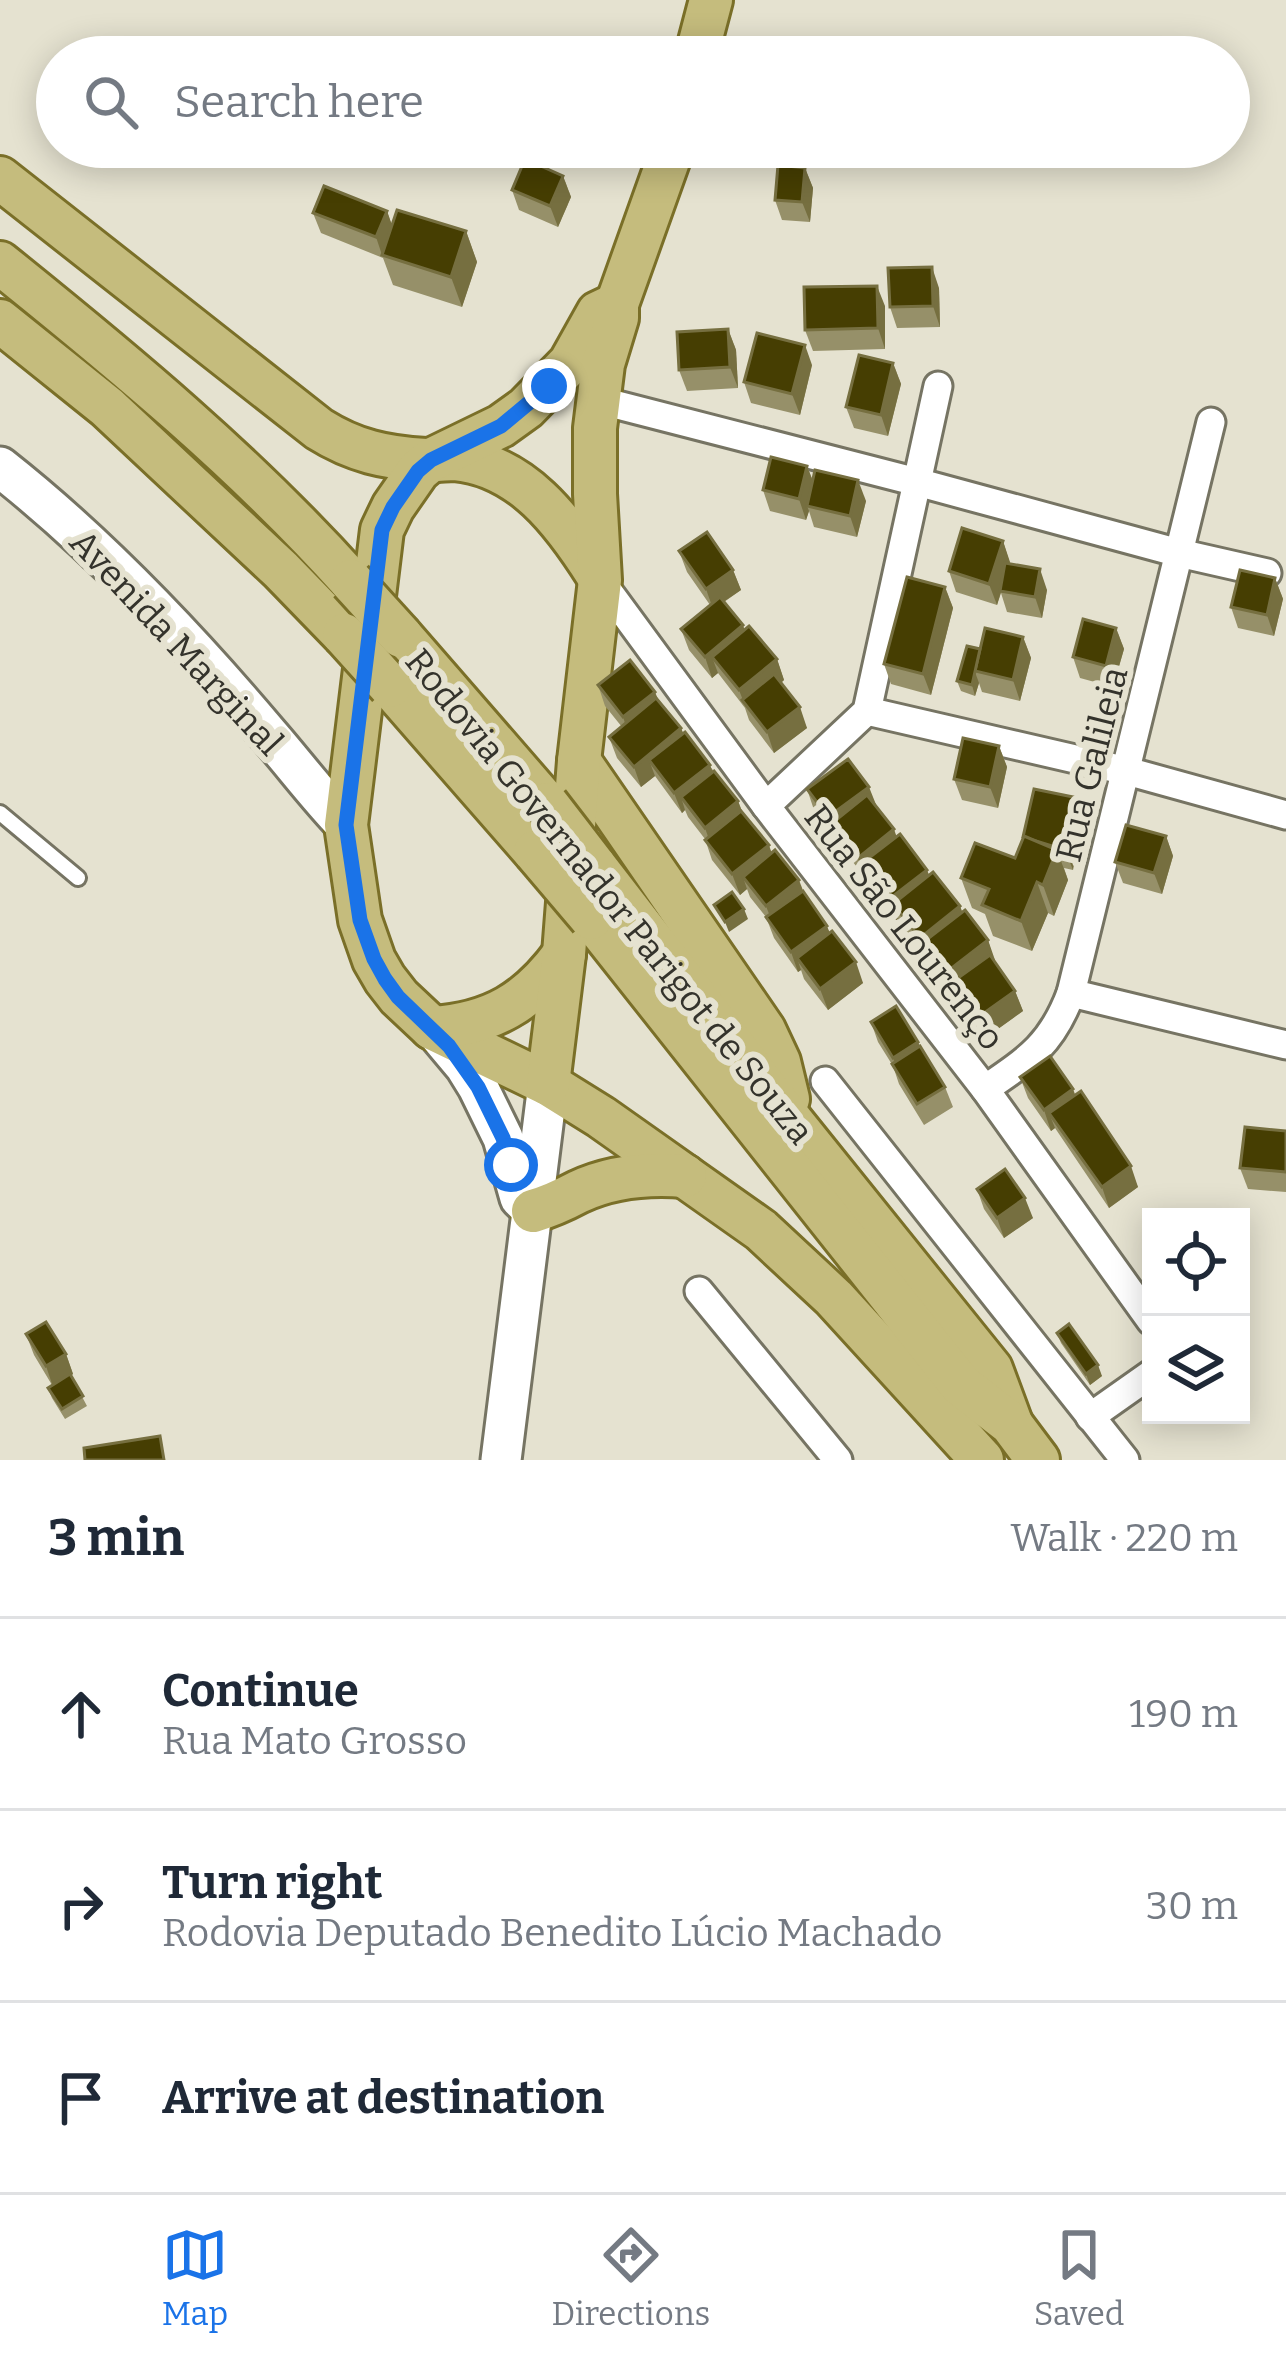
<!DOCTYPE html>
<html lang="en">
<head>
<meta charset="utf-8">
<style>
	:root { --surface:#fff; --page:#f2f2f3; --text:#1f2937; --muted:#747a83; --line:#e0e1e3; --accent:#1a73e8 }
	body { margin:0; font-family:Bitter,serif; background:var(--page); color:var(--text) }
	.controls { position:absolute; right:36px; bottom:36px; display:grid; overflow:hidden; border-radius:0px; box-shadow:0 6px 30px #0003 }
	.controls button { width:108px; height:108px; display:grid; place-items:center; padding:0; border:0; border-bottom:3px solid var(--line); background:var(--surface); color:var(--text); font:60px sans-serif }
	.stop { position:absolute; width:36px; height:36px; margin:-27px; border:9px solid #1a73e8; border-radius:50%; background:#fff }
	.stop.end { background:#1a73e8; border-color:#fff; box-shadow:0 3px 12px #0008 }
	.list { margin:0; padding:0; list-style:none }
	h2 { display:flex; justify-content:space-between; align-items:center; height:156px; margin:0; padding:0 48px; font-size:51px }
	h2 small { font-size:39px; font-weight:400; color:var(--muted) }
	.list li { display:grid; grid-template-columns:78px 1fr auto; gap:36px; align-items:center; box-sizing:border-box; height:192px; padding:0 48px; border-top:3px solid var(--line) }
	.list b { display:block; font-size:45px; white-space:nowrap }
	.list p { margin:0; font-size:39px; white-space:nowrap; color:var(--muted) }
	.list em { font-size:39px; font-style:normal; color:var(--muted) }
	.icon { flex:none; width:66px; height:66px; fill:none; stroke:currentColor; stroke-width:2; stroke-linecap:round; stroke-linejoin:round }
	.map { position:relative; flex:none; width:1286px; height:1460px; overflow:hidden }
	.search { position:absolute; background:var(--surface); box-shadow:0 6px 30px #0003; left:36px; right:36px; top:36px; height:132px; display:flex; align-items:center; gap:30px; box-sizing:border-box; padding:0 42px; border-radius:66px; color:var(--muted); font-size:45px }
	.sheet { height:732px; background:var(--surface) }
	nav { display:flex; justify-content:space-around; align-items:center; box-sizing:border-box; height:168px; border-top:3px solid var(--line); background:var(--surface); font-size:33px; color:var(--muted) }
	nav a { display:grid; justify-items:center; gap:6px }
	nav .on { color:var(--accent) }
	.map>svg:first-child { display:block }
	.lines { fill:none; stroke-linecap:round; stroke-linejoin:round }
	.lane-casing { stroke:#767463; stroke-width:20 }
	.street-casing { stroke:#767463; stroke-width:33 }
	.secondary-casing { stroke:#767463; stroke-width:45 }
	.primary-casing { stroke:#7a6f28; stroke-width:48 }
	.lane { stroke:#fff; stroke-width:14 }
	.street { stroke:#fff; stroke-width:27 }
	.secondary { stroke:#fff; stroke-width:39 }
	.primary { stroke:#c5bc7d; stroke-width:42 }
	.primary-bridge-casing { stroke:#7a6f28; stroke-width:48; stroke-linecap:butt }
	.primary-bridge { stroke:#c5bc7d; stroke-width:42 }
	.wall { fill:#969069 }
	.shaded-wall { fill:#766f40 }
	.building { fill:#463e02; stroke:#766f40; stroke-width:3 }
	.route { stroke:#1a73e8; stroke-width:15 }
	.labels { text-anchor:middle; stroke-width:12; stroke-linejoin:round; paint-order:stroke }
	.street-label { font-size:36px; fill:#34332c; stroke:#e5e2d0 }
</style>
</head>
<body>
<div class="map">
<svg width="1286" height="1460" viewBox="0 0 1286 1460">
	<rect width="100%" height="100%" fill="#e5e2d0"/>
	<g class="lines">
		<defs>
			<polyline id="lane" points="0,813 78,878"/>
			<g id="street">
				<polyline points="598,400 917,482 1179,553 1267,573"/>
				<polyline points="600,580 766,806 985,1089 1151,1321"/>
				<polyline points="867,711 1127,771 1286,815"/>
				<polyline points="766,806 867,711 938,386"/>
				<polyline points="1071,993 1286,1045"/>
				<polyline points="825,1081 1125,1460"/>
				<path d="M985,1089C1029,1059 1052,1044 1071,993L1211,422"/>
				<polyline points="699,1291 838,1460"/>
				<polyline points="1090,1417 1151,1374"/>
			</g>
			<g id="secondary">
				<path d="M0,467C99,545 187,638 268,734C295,765 318,796 346,825"/>
				<polyline points="434,1029 465,1066 478,1087 503,1138 520,1198 533,1211"/>
				<polyline points="501,1460 548,1084"/>
			</g>
			<g id="primary">
				<polyline points="696,57 711,0"/>
				<path d="M0,178L319,429C354,451 386,458 426,460C436,461 445,459 455,459C522,465 564,522 597,574"/>
				<path d="M0,263C123,362 245,463 351,581"/>
				<polyline points="617,304 598,313 570,363 526,408 501,426 431,460 418,471 393,507 382,530 346,825 360,920 374,960 385,979 399,997 432,1028 548,1084 601,1117 761,1230 834,1298 982,1460"/>
				<polyline points="0,321 107,407 281,570 344,635"/>
				<polyline points="401,636 547,804"/>
				<polyline points="390,686 535,852"/>
				<polyline points="579,761 764,1030 779,1062 788,1099"/>
				<polyline points="594,865 793,1123 991,1369 1011,1423"/>
				<polyline points="591,918 961,1385 1011,1424 1038,1460"/>
				<path d="M432,1028C492,1024 529,1002 564,954"/>
				<polyline points="548,1084 564,954 579,761 600,580 595,494 595,428 603,364 617,318 617,304 673,147"/>
				<path d="M533,1211C550,1206 563,1200 578,1192C612,1176 648,1173 685,1176"/>
			</g>
		</defs>
		<use href="#lane" class="lane-casing"/>
		<use href="#street" class="street-casing"/>
		<use href="#secondary" class="secondary-casing"/>
		<use href="#primary" class="primary-casing"/>
		<use href="#lane" class="lane"/>
		<use href="#street" class="street"/>
		<use href="#secondary" class="secondary"/>
		<use href="#primary" class="primary"/>
		<defs>
			<g id="primary-bridge">
				<polyline points="351,581 401,636"/>
				<polyline points="344,635 390,686"/>
				<polyline points="547,804 594,865"/>
				<polyline points="535,852 591,918"/>
			</g>
		</defs>
		<use href="#primary-bridge" class="primary-bridge-casing"/>
		<use href="#primary-bridge" class="primary-bridge"/>
	</g>
	<g class="wall">
		<polygon points="805,168 813,188 810,222 782,220 775,200"/>
		<polygon points="563,176 571,197 558,227 519,210 512,190"/>
		<polygon points="387,211 392,226 466,231 477,262 462,307 393,285 383,258 321,233 313,213"/>
		<polygon points="939,288 940,327 897,328 890,307"/>
		<polygon points="885,306 885,349 813,351 805,330"/>
		<polygon points="728,329 736,350 738,388 687,391 679,370"/>
		<polygon points="893,363 901,384 888,436 854,428 846,407"/>
		<polygon points="812,365 800,415 751,403 744,382"/>
		<polygon points="807,466 813,481 866,501 857,537 814,527 809,511 806,520 770,511 763,490"/>
		<polygon points="1003,541 1010,564 1047,590 1042,618 1007,612 1001,593 997,605 956,592 949,571"/>
		<polygon points="679,551 733,570 741,590 724,602 744,630 777,659 784,680 781,683 807,728 774,753 749,720 745,708 718,673 712,678 689,650 681,629 710,605 687,572"/>
		<polygon points="1275,578 1283,599 1274,636 1238,628 1231,607"/>
		<polygon points="945,587 953,608 931,695 891,684 884,664"/>
		<polygon points="1116,628 1124,649 1113,687 1080,678 1073,657"/>
		<polygon points="1023,637 1031,658 1020,701 982,692 979,683 975,696 961,691 957,681 980,649"/>
		<polygon points="598,685 655,692 658,699 681,728 683,733 738,801 742,811 772,853 803,891 863,983 828,1010 804,979 801,970 798,972 774,938 766,917 750,897 747,889 740,895 712,860 705,839 688,817 685,810 682,813 655,776 641,787 617,758 609,737 622,727 605,706"/>
		<polygon points="999,746 1007,767 998,808 962,800 954,779"/>
		<polygon points="807,789 877,807 897,837 927,870 929,875 960,906 962,912 988,940 994,961 1015,991 1023,1011 984,1039 959,1003 955,992 951,994 928,965 925,956 900,924 898,919 896,920 869,885 866,878 838,844 836,838 814,810"/>
		<polygon points="1080,818 1073,870 1064,868 1068,880 1054,916 1048,913 1032,951 993,936 985,914 972,908 961,878 1015,858"/>
		<polygon points="1166,836 1173,856 1162,894 1123,883 1115,862"/>
		<polygon points="871,1022 918,1042 945,1087 953,1107 924,1125 899,1084 893,1066 878,1042"/>
		<polygon points="1020,1077 1076,1095 1109,1131 1138,1187 1109,1208 1055,1128 1051,1131 1028,1098"/>
		<polygon points="1286,1131 1286,1192 1248,1189 1240,1168"/>
		<polygon points="977,1189 1033,1218 1004,1238 984,1209"/>
		<polygon points="1057,1333 1102,1376 1090,1385 1061,1343"/>
		<polygon points="26,1334 66,1354 73,1374 71,1376 87,1406 65,1419 52,1398 48,1388 52,1385 34,1355"/>
	</g>
	<g class="shaded-wall">
		<polygon points="805,168 813,188 810,222 802,202"/>
		<polygon points="563,176 571,197 558,227 550,206"/>
		<polygon points="387,211 394,231 382,255 376,237"/>
		<polygon points="466,231 477,262 462,307 451,277"/>
		<polygon points="932,267 939,288 940,327 933,306"/>
		<polygon points="877,286 885,306 885,349 878,328"/>
		<polygon points="728,329 736,350 738,388 730,367"/>
		<polygon points="805,345 812,365 800,415 792,394"/>
		<polygon points="893,363 901,384 888,436 881,415"/>
		<polygon points="807,466 815,487 807,506 809,511 806,520 799,499"/>
		<polygon points="858,480 866,501 857,537 850,516"/>
		<polygon points="1003,541 1010,562 997,605 989,584"/>
		<polygon points="1040,569 1047,590 1042,618 1035,597"/>
		<polygon points="733,570 741,590 713,609 706,589"/>
		<polygon points="1275,578 1283,599 1274,636 1267,615"/>
		<polygon points="945,587 953,608 931,695 923,674"/>
		<polygon points="743,625 750,646 712,657 718,673 712,678 705,657"/>
		<polygon points="1116,628 1124,649 1113,687 1106,666"/>
		<polygon points="1023,637 1031,658 1020,701 1013,680"/>
		<polygon points="777,659 784,680 749,709 744,703 739,690"/>
		<polygon points="975,672 979,683 975,696 972,685"/>
		<polygon points="655,692 662,713 630,738 623,717"/>
		<polygon points="800,707 807,728 774,753 767,732"/>
		<polygon points="681,728 689,748 649,760 655,776 641,787 634,767"/>
		<polygon points="999,746 1007,767 998,808 990,787"/>
		<polygon points="710,765 718,785 681,797 685,810 682,813 674,793"/>
		<polygon points="869,787 877,807 831,824 835,838 828,817"/>
		<polygon points="1073,797 1080,818 1073,870 1065,850"/>
		<polygon points="738,801 746,822 712,848 705,828"/>
		<polygon points="894,829 901,850 861,864 865,879 858,858"/>
		<polygon points="1166,836 1173,856 1162,894 1154,873"/>
		<polygon points="769,845 776,866 743,877 747,889 740,895 732,874"/>
		<polygon points="1057,850 1068,880 1054,916 1043,885"/>
		<polygon points="927,870 935,891 893,904 898,919 896,920 888,900"/>
		<polygon points="799,880 807,901 774,927 766,906"/>
		<polygon points="1037,882 1048,913 1032,951 1021,921"/>
		<polygon points="960,906 968,927 923,947 920,938"/>
		<polygon points="744,909 748,919 729,932 725,922"/>
		<polygon points="827,926 835,947 797,958 801,970 798,972 791,952"/>
		<polygon points="988,940 995,960 956,990 951,983 954,992 951,994 944,974"/>
		<polygon points="856,962 863,983 828,1010 820,989"/>
		<polygon points="1015,991 1023,1011 984,1039 977,1018"/>
		<polygon points="918,1042 926,1063 900,1078 893,1058"/>
		<polygon points="1073,1089 1081,1110 1049,1113 1055,1128 1051,1131 1044,1110"/>
		<polygon points="1131,1166 1138,1187 1109,1208 1102,1187"/>
		<polygon points="1025,1198 1033,1218 1004,1238 997,1218"/>
		<polygon points="66,1354 73,1374 53,1387 46,1366"/>
		<polygon points="1098,1365 1102,1376 1090,1385 1086,1374"/>
	</g>
	<g class="building">
		<polygon points="525,159 563,176 550,206 512,190"/>
		<polygon points="778,165 805,168 802,202 775,200"/>
		<polygon points="324,186 387,211 376,237 313,213"/>
		<polygon points="397,210 466,231 451,277 382,255"/>
		<polygon points="932,267 933,306 890,307 888,268"/>
		<polygon points="877,286 878,328 805,330 804,287"/>
		<polygon points="728,329 730,367 679,370 677,332"/>
		<polygon points="757,333 805,345 792,394 744,382"/>
		<polygon points="859,355 893,363 881,415 846,407"/>
		<polygon points="771,457 807,466 799,499 763,490"/>
		<polygon points="815,470 858,480 850,516 807,506"/>
		<polygon points="962,528 1003,541 989,584 949,571"/>
		<polygon points="707,532 733,570 706,589 679,551"/>
		<polygon points="1005,563 1040,569 1035,597 1000,591"/>
		<polygon points="1240,570 1275,578 1267,615 1231,607"/>
		<polygon points="907,577 945,587 923,674 884,664"/>
		<polygon points="720,597 743,625 705,657 681,629"/>
		<polygon points="1083,619 1116,628 1106,666 1073,657"/>
		<polygon points="749,626 777,659 739,690 712,657"/>
		<polygon points="985,628 1023,637 1013,680 975,671"/>
		<polygon points="967,646 980,649 972,685 957,681"/>
		<polygon points="630,660 655,692 623,717 598,685"/>
		<polygon points="774,674 800,707 767,732 742,700"/>
		<polygon points="656,698 681,728 634,767 609,737"/>
		<polygon points="685,732 710,765 674,793 649,760"/>
		<polygon points="963,738 999,746 990,787 954,779"/>
		<polygon points="848,759 869,787 828,817 807,789"/>
		<polygon points="714,771 738,801 705,828 681,797"/>
		<polygon points="1034,789 1073,797 1065,850 1023,837"/>
		<polygon points="867,795 894,829 858,858 831,824"/>
		<polygon points="741,811 769,845 732,874 705,840"/>
		<polygon points="1126,825 1166,836 1154,873 1115,862"/>
		<polygon points="900,834 927,870 888,900 861,864"/>
		<polygon points="1024,836 1057,850 1043,885 1037,882 1021,921 982,905 989,889 961,878 975,843 1015,858"/>
		<polygon points="775,850 799,880 766,906 743,877"/>
		<polygon points="933,872 960,906 920,938 893,904"/>
		<polygon points="803,891 827,926 791,952 766,917"/>
		<polygon points="732,892 744,909 725,922 714,905"/>
		<polygon points="965,910 988,940 944,974 921,944"/>
		<polygon points="832,931 856,962 820,989 797,958"/>
		<polygon points="990,955 1015,991 977,1018 951,983"/>
		<polygon points="896,1006 918,1042 893,1058 871,1022"/>
		<polygon points="920,1046 945,1087 917,1104 892,1064"/>
		<polygon points="1050,1056 1073,1089 1044,1110 1020,1077"/>
		<polygon points="1081,1091 1131,1166 1102,1187 1049,1113"/>
		<polygon points="1245,1127 1286,1131 1286,1172 1240,1168"/>
		<polygon points="1005,1169 1025,1198 997,1218 977,1189"/>
		<polygon points="46,1322 66,1354 46,1366 26,1334"/>
		<polygon points="1069,1324 1098,1365 1086,1374 1057,1333"/>
		<polygon points="70,1374 83,1396 62,1409 48,1388"/>
		<polygon points="160,1436 164,1460 85,1460 84,1448"/>
	</g>
	<g class="lines">
		<polyline class="route" points="511,1165 503,1138 478,1087 449,1046 398,997 385,979 374,959 360,920 346,825 382,530 393,507 418,471 431,460 501,426 549,386"/>
	</g>
	<g class="labels">
		<g class="street-label">
			<text transform="translate(177 642) rotate(47)" y="13">Avenida Marginal</text>
			<text transform="translate(1091 764) rotate(-76)" y="13">Rua Galileia</text>
			<text transform="translate(610 896) rotate(51)" y="13">Rodovia Governador Parigot de Souza</text>
			<text transform="translate(905 927) rotate(52)" y="13">Rua São Lourenço</text>
		</g>
	</g>
</svg>
<div class="controls">
<button><svg class="icon" aria-label="locate" viewBox="0 0 24 24"><circle cx="12" cy="12" r="6"/><path d="M12 2v4M12 18v4M2 12h4M18 12h4"/></svg></button>
<button><svg class="icon" aria-label="layers" viewBox="0 0 24 24"><path d="M12 4l9 5-9 5-9-5zM3 14l9 5 9-5"/></svg></button>
</div>
<div class="stop" style="left:511px;top:1165px"></div>
<div class="stop end" style="left:549px;top:386px"></div>
<div class="search"><svg class="icon" aria-label="search" viewBox="0 0 24 24"><circle cx="10" cy="10" r="6"/><path d="M15 15l6 6"/></svg>Search here</div>
</div>
<section class="sheet">
<h2>3 min<small>Walk · 220 m</small></h2>
<ul class="list">
<li><svg class="icon" aria-label="ahead" viewBox="0 0 24 24"><path d="M12 20V5M6 11l6-6 6 6"/></svg><div><b>Continue</b><p>Rua Mato Grosso</p></div><em>190 m</em></li>
<li><svg class="icon" aria-label="right" viewBox="0 0 24 24"><path d="M7 20v-9h11M14 6l5 5-5 5"/></svg><div><b>Turn right</b><p>Rodovia Deputado Benedito Lúcio Machado</p></div><em>30 m</em></li>
<li><svg class="icon" aria-label="arrive" viewBox="0 0 24 24"><path d="M6 21V4h12l-3 4 3 4H6"/></svg><div><b>Arrive at destination</b></div></li>
</ul>
</section>
<nav>
<a class="on"><svg class="icon" aria-label="map" viewBox="0 0 24 24"><path d="M3 6l6-2 6 2 6-2v14l-6 2-6-2-6 2zM9 4v14M15 6v14"/></svg>Map</a>
<a><svg class="icon" aria-label="directions" viewBox="0 0 24 24"><path d="M12 3l9 9-9 9-9-9zM9 14v-3h6M13 9l2 2-2 2"/></svg>Directions</a>
<a><svg class="icon" aria-label="saved" viewBox="0 0 24 24"><path d="M7 4h10v16l-5-4-5 4z"/></svg>Saved</a>
</nav>
</body>
</html>
